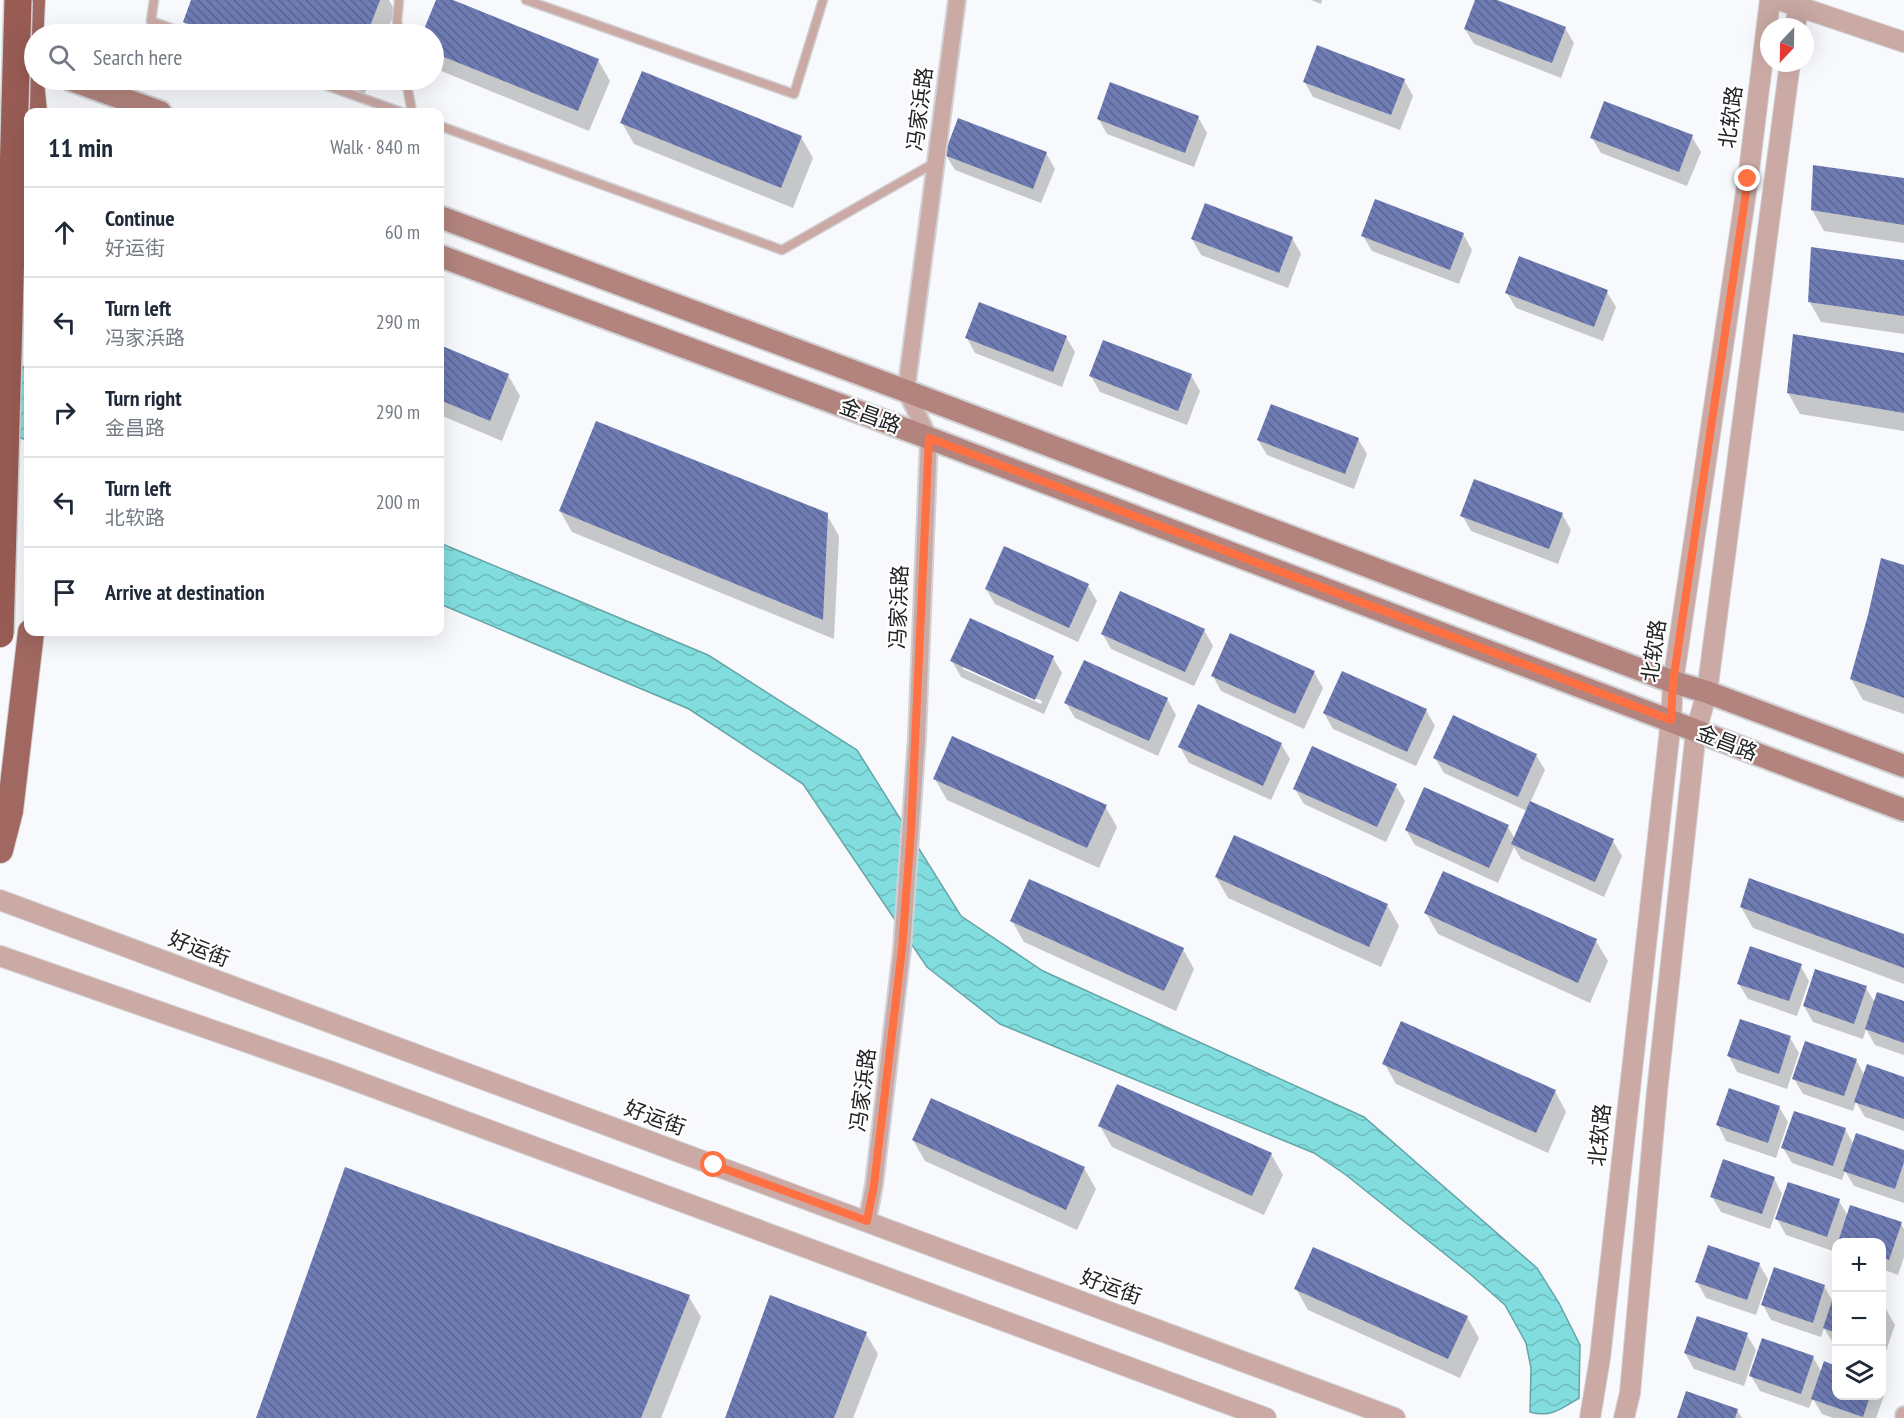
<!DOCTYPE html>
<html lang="en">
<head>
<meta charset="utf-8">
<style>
	:root { --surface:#fff; --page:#f6f6f7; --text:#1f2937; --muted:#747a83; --line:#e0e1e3 }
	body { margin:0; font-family:"PT Sans Narrow","Noto Sans SC",sans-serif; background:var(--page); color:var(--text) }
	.controls { position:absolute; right:18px; bottom:18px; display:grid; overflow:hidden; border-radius:12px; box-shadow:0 6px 24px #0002 }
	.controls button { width:54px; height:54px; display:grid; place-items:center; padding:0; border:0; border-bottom:2px solid var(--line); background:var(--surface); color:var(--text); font:30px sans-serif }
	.compass { position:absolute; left:1760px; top:18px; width:54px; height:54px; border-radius:50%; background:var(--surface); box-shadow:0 6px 24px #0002; rotate:202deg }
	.stop { position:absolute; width:18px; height:18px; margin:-14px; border:4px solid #ff7043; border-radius:50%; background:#fff }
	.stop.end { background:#ff7043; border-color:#fff; box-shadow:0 2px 6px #0008 }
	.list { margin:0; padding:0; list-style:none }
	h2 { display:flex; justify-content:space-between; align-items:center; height:78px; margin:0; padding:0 24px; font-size:26px }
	h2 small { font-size:20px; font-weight:400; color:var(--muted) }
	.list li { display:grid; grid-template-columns:39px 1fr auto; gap:18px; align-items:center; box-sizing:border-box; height:90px; padding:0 24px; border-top:2px solid var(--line) }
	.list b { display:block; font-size:22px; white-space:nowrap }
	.list p { margin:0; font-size:20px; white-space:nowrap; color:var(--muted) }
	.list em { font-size:20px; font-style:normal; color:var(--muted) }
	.icon { flex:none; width:33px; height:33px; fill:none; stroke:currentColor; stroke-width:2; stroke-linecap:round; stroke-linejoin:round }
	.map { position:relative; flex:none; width:1904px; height:1418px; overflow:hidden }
	.search { position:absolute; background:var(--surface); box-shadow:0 6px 24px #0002; left:24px; top:24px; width:420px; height:66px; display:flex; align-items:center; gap:15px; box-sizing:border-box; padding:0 21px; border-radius:33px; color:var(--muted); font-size:22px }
	.panel { position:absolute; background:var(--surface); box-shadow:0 6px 24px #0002; left:24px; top:108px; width:420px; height:528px; border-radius:12px }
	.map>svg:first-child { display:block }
	.water { fill:url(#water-waves); stroke:#65a5a7; stroke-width:1.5 }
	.shadow { fill:#0003; fill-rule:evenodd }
	.building { fill:url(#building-back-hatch) }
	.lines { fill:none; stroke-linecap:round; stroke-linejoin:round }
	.service-casing { stroke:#d1d2d5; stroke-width:11 }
	.minor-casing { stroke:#d1d2d5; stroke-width:20 }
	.tertiary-casing { stroke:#d1d2d5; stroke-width:22 }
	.secondary-casing { stroke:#d1d2d5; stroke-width:26 }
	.primary-casing { stroke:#d1d2d5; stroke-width:28 }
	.service { stroke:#cbaaa5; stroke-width:8 }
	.minor { stroke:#cbaaa5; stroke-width:16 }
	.tertiary { stroke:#cbaaa5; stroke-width:20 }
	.secondary { stroke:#b2847d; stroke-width:22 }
	.primary { stroke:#a06860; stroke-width:26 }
	.trunk-bridge-casing { stroke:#d1d2d5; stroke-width:30; stroke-linecap:butt }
	.trunk-bridge { stroke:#985c54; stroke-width:27 }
	.route { stroke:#ff7043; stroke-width:8 }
	.labels { text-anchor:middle; stroke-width:4.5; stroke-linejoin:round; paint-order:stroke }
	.street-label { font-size:21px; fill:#222324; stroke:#fff }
</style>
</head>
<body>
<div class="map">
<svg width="1904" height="1418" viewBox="0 0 1904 1418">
	<defs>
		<pattern id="water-waves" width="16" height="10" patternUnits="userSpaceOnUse" patternTransform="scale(1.5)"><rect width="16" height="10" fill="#82dddf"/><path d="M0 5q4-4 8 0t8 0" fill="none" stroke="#70bdbf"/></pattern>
		<pattern id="building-back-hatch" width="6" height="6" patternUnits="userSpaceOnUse" patternTransform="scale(1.5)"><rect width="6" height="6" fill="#6f7cb4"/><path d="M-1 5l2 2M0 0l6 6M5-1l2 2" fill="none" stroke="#5b6592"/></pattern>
	</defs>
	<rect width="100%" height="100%" fill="#f8f9fc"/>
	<g class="water">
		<polygon points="0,356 28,369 28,440 0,433"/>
		<path d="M440,543L708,655L857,750L961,916L1043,971L1364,1117L1537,1268L1559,1303L1580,1345L1579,1398C1561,1409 1550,1418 1530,1412L1531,1368L1526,1343L1505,1305L1470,1274L1346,1175L1314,1153L1000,1024L927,967L803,784L689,709L440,604Z"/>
	</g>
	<g class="shadow">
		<polygon points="192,0 389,0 395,11 386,34 192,34 184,22"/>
		<polygon points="438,0 449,0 598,60 610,81 589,131 434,68 434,34 424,34"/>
		<polygon points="1311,0 1322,0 1321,4"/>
		<polygon points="1477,0 1493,0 1565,28 1574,43 1561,78 1474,44 1465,29"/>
		<polygon points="297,80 370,80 361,103"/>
		<polygon points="1404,80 1413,96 1400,130 1313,97 1304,81"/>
		<polygon points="1198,117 1207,133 1194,167 1107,134 1098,118"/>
		<polygon points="622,123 801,137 813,158 793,208 634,144"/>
		<polygon points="1692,137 1701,152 1687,186 1601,153 1592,138"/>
		<polygon points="1046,153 1055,169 1041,203 955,170 946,155"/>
		<polygon points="1904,179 1904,243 1824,231 1812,210"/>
		<polygon points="1463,234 1472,250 1459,284 1372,251 1363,236"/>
		<polygon points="1292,238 1301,254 1288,288 1201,255 1192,239"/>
		<polygon points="1904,262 1904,334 1821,322 1809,301"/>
		<polygon points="1607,292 1616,307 1603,341 1516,308 1507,293"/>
		<polygon points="1066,337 1075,352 1062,387 975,353 967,338"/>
		<polygon points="440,347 508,375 520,396 502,441 440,415"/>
		<polygon points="1904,355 1904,431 1800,414 1788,393"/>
		<polygon points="1191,375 1200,391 1187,425 1100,392 1091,376"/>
		<polygon points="1358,439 1367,454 1354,489 1267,455 1258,440"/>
		<polygon points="560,511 827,515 839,536 834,639 572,532"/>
		<polygon points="1562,514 1571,530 1558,564 1471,531 1462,515"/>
		<polygon points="1904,567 1904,714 1863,700 1851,679"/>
		<polygon points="1088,586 1097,601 1078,642 995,604 986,589"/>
		<polygon points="1204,630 1213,646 1194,686 1111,649 1102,633"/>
		<path d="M1053,658L1062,673L1044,714L961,677L952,661ZM963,665L1042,701L1041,704L963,669Z"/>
		<polygon points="1314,672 1323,688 1304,729 1221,691 1213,676"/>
		<polygon points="1167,699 1176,715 1158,756 1075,718 1066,703"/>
		<polygon points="1426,710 1435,726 1416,766 1333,729 1324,713"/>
		<polygon points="1281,744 1290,759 1271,800 1189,763 1180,747"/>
		<polygon points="1536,755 1545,770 1530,803 1613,841 1622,856 1604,897 1521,859 1514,847 1498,883 1415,845 1406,830 1508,827 1515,839 1527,811 1444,773 1435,758"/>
		<polygon points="935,779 1105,806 1117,827 1099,868 947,800"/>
		<polygon points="1396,786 1405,801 1386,842 1304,804 1295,789"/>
		<polygon points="1444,873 1596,941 1608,961 1590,1003 1438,934 1426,913"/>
		<polygon points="1216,877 1387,905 1399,926 1381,967 1228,898"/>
		<polygon points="1741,907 1904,935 1904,984 1753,928"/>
		<polygon points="1012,921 1183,949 1194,969 1176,1011 1024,942"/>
		<polygon points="1800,965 1809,981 1797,1016 1748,999 1739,984"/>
		<polygon points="1866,988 1875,1003 1904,1002 1904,1055 1875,1045 1866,1029 1863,1039 1813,1022 1804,1006"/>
		<polygon points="1790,1038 1799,1053 1787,1089 1737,1072 1729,1056"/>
		<polygon points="1856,1060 1865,1076 1904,1078 1904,1131 1865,1117 1856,1102 1853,1111 1803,1094 1794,1079"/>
		<polygon points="1384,1063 1555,1091 1566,1112 1548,1153 1396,1084"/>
		<polygon points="1779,1107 1788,1122 1776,1158 1726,1141 1718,1125"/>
		<polygon points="1100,1126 1271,1154 1283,1175 1264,1215 1112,1147"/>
		<polygon points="1845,1129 1854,1145 1904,1151 1904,1203 1854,1186 1845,1171 1842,1180 1792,1163 1783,1148"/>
		<polygon points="913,1140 1084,1168 1096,1189 1077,1230 925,1161"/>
		<polygon points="1774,1178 1782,1194 1770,1229 1721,1212 1712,1197"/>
		<polygon points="1839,1201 1848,1216 1901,1224 1904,1229 1904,1257 1898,1275 1882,1269 1882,1242 1836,1242 1836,1252 1786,1235 1777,1219"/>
		<polygon points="1759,1264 1768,1279 1756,1315 1706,1298 1697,1282"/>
		<polygon points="1824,1286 1833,1302 1836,1293 1836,1344 1833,1343 1824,1328 1821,1337 1771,1320 1763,1305"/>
		<polygon points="1296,1289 1467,1317 1479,1338 1460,1378 1308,1310"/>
		<polygon points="689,1297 701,1317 661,1418 257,1418"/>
		<polygon points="1882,1308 1886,1309 1895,1325 1883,1360 1882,1360"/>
		<polygon points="866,1334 878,1354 853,1418 727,1418"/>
		<polygon points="1747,1335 1756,1350 1744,1386 1694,1369 1685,1353"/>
		<polygon points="1813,1357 1822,1373 1825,1363 1836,1367 1836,1396 1882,1396 1882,1392 1884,1396 1876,1418 1833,1418 1822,1414 1813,1399 1809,1408 1760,1391 1751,1376"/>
		<polygon points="1737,1410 1742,1418 1679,1418"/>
	</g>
	<g class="building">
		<polygon points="191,0 380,0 367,34 217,34 183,22"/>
		<polygon points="436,0 453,0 599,59 578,111 434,53 434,34 422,34"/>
		<polygon points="1475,0 1497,0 1566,27 1552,63 1464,29"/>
		<polygon points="1317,45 1405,79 1391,115 1303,82"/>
		<polygon points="642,71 802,136 781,188 620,123"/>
		<polygon points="1110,82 1199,116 1185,153 1097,119"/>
		<polygon points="1604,101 1693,135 1679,172 1590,138"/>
		<polygon points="958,118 1047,152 1033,189 944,155"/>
		<polygon points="1813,165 1904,178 1904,225 1811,210"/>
		<polygon points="1375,199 1464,233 1450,270 1361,236"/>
		<polygon points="1205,203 1293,237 1279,273 1191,239"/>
		<polygon points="1811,247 1904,260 1904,316 1808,302"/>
		<polygon points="1519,256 1608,290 1594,327 1505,293"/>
		<polygon points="979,302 1067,336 1053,372 965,338"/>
		<polygon points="1793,334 1904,353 1904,413 1787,393"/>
		<polygon points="1103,340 1192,374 1178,411 1089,376"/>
		<polygon points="440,345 509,374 490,421 440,400"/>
		<polygon points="1271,404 1359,438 1345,474 1257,440"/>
		<polygon points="596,421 828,513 823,620 559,511"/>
		<polygon points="1474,479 1563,513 1549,549 1460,516"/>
		<polygon points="1004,546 1089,584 1069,628 985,589"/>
		<polygon points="1881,558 1904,565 1904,698 1850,679 1868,615"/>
		<polygon points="1120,591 1205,629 1185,672 1101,634"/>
		<polygon points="970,618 1054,656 1035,700 950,661"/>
		<polygon points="1230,633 1315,671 1295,714 1211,676"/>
		<polygon points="1084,660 1168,698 1149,741 1064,703"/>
		<polygon points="1342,671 1427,709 1407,752 1323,713"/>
		<polygon points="1198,704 1282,743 1263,786 1178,747"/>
		<polygon points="1453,715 1537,754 1518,797 1433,758"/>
		<polygon points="952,736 1107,805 1087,848 933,779"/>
		<polygon points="1312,746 1397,784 1377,827 1293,789"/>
		<polygon points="1424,787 1509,825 1489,868 1405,830"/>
		<polygon points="1530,801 1614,839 1595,882 1511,844"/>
		<polygon points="1234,835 1388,904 1369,947 1215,877"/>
		<polygon points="1443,871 1597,939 1578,983 1424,913"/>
		<polygon points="1749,878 1904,934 1904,968 1740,907"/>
		<polygon points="1029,879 1184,948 1164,991 1010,921"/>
		<polygon points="1750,946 1802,964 1789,1001 1737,984"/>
		<polygon points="1815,969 1867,986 1854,1024 1803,1006"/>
		<polygon points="1877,992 1904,1001 1904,1043 1865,1029"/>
		<polygon points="1740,1019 1791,1036 1779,1074 1727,1056"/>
		<polygon points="1401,1021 1556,1090 1536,1133 1382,1064"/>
		<polygon points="1805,1041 1857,1059 1844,1096 1792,1079"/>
		<polygon points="1867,1064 1904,1077 1904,1119 1854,1102"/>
		<polygon points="1117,1084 1272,1153 1252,1196 1098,1126"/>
		<polygon points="1729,1088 1780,1106 1768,1143 1716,1125"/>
		<polygon points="931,1098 1085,1167 1066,1210 912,1140"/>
		<polygon points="1794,1111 1846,1128 1833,1166 1781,1148"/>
		<polygon points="1856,1133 1904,1150 1904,1162 1895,1189 1843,1171"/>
		<polygon points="1723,1159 1775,1177 1762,1214 1710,1197"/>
		<polygon points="345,1167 690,1295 641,1418 256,1418"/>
		<polygon points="1788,1182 1840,1199 1827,1237 1775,1219"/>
		<polygon points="1850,1205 1902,1222 1889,1260 1882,1257 1882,1242 1838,1242"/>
		<polygon points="1708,1245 1760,1263 1747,1300 1695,1282"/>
		<polygon points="1313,1247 1468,1316 1448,1359 1294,1289"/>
		<polygon points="1774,1267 1825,1285 1813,1323 1761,1305"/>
		<polygon points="1836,1289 1836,1333 1823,1328"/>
		<polygon points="770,1295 867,1332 834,1418 725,1418"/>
		<polygon points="1697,1316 1748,1333 1735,1371 1684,1353"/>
		<polygon points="1762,1338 1814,1356 1801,1394 1749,1376"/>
		<polygon points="1824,1361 1836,1366 1836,1396 1870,1396 1863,1417 1811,1399"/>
		<polygon points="1686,1391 1738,1409 1735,1418 1677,1418"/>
	</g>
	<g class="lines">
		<defs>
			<g id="service">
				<polyline points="154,0 151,21 187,34"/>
				<polyline points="526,0 794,94 823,0"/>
				<polyline points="399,34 397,21 399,0"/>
				<polyline points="311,80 401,112"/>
				<polyline points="406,80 412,112"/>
				<polyline points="440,126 782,250 936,162"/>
			</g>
			<g id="minor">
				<polyline points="867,1221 874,1185 902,949 917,737 929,438 906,391 957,0"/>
				<polyline points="1904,1418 1904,1415"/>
			</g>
			<g id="tertiary">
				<polyline points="1779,0 1904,42"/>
				<polyline points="1795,27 1800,0"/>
				<polyline points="0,900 1395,1418"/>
				<polyline points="0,956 332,1072 1266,1418"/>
				<polyline points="1590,1418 1600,1358 1671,720 1673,682 1748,179 1770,0"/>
				<polyline points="1624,1418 1630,1393 1657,1092 1696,731 1707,692 1790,63"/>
			</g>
			<g id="secondary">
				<polyline points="71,80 160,112"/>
				<polyline points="440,217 906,391 1673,682 1707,692 1904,766"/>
				<polyline points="440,256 929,438 1904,810"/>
			</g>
			<g id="primary">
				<polyline points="32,0 29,64 34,112"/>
				<polyline points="0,850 10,811 31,632"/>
			</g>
		</defs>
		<use href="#service" class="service-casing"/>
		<use href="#minor" class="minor-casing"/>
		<use href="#tertiary" class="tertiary-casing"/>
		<use href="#secondary" class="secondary-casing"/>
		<use href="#primary" class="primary-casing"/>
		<use href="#service" class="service"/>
		<use href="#minor" class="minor"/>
		<use href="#tertiary" class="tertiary"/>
		<use href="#secondary" class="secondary"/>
		<use href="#primary" class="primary"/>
		<defs>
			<polyline id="trunk-bridge" points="0,634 18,0"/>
		</defs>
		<use href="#trunk-bridge" class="trunk-bridge-casing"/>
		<use href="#trunk-bridge" class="trunk-bridge"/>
	</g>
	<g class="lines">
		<polyline class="route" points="714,1165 867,1221 874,1185 902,949 911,831 929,438 1671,720 1673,682 1748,179"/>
	</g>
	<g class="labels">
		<g class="street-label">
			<text transform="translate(920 109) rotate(-83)" y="7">冯家浜路</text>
			<text transform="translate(1731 117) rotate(-83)" y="7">北软路</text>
			<text transform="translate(870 416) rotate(20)" y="7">金昌路</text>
			<text transform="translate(899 607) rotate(-88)" y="7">冯家浜路</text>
			<text transform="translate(1654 651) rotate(-82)" y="7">北软路</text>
			<text transform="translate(1727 743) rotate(21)" y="7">金昌路</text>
			<text transform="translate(199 949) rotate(21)" y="7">好运街</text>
			<text transform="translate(863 1090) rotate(-83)" y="7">冯家浜路</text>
			<text transform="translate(655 1118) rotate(20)" y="7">好运街</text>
			<text transform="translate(1600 1135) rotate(-84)" y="7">北软路</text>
			<text transform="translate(1111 1287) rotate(20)" y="7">好运街</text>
		</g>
	</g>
</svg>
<div class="controls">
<button>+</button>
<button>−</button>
<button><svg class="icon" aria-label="layers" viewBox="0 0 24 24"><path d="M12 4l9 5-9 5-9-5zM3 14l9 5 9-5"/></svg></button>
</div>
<svg class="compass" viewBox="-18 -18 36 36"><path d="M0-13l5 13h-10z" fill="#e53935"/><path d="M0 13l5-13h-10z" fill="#747a83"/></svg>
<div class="stop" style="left:714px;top:1165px"></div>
<div class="stop end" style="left:1748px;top:179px"></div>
<div class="search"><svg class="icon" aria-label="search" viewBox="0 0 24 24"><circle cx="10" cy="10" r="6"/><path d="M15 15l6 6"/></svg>Search here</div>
<section class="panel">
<h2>11 min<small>Walk · 840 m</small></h2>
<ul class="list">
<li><svg class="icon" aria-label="ahead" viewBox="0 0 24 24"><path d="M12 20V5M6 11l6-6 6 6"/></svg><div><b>Continue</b><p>好运街</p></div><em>60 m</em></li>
<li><svg class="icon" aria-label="left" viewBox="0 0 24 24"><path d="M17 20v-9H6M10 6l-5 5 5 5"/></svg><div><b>Turn left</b><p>冯家浜路</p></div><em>290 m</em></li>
<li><svg class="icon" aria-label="right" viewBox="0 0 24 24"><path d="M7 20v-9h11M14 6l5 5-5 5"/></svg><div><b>Turn right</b><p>金昌路</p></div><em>290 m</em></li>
<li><svg class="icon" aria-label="left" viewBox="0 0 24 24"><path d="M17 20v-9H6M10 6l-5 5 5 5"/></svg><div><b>Turn left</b><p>北软路</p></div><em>200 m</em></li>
<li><svg class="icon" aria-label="arrive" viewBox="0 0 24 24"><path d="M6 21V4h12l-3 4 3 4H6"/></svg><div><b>Arrive at destination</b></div></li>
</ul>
</section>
</div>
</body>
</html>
